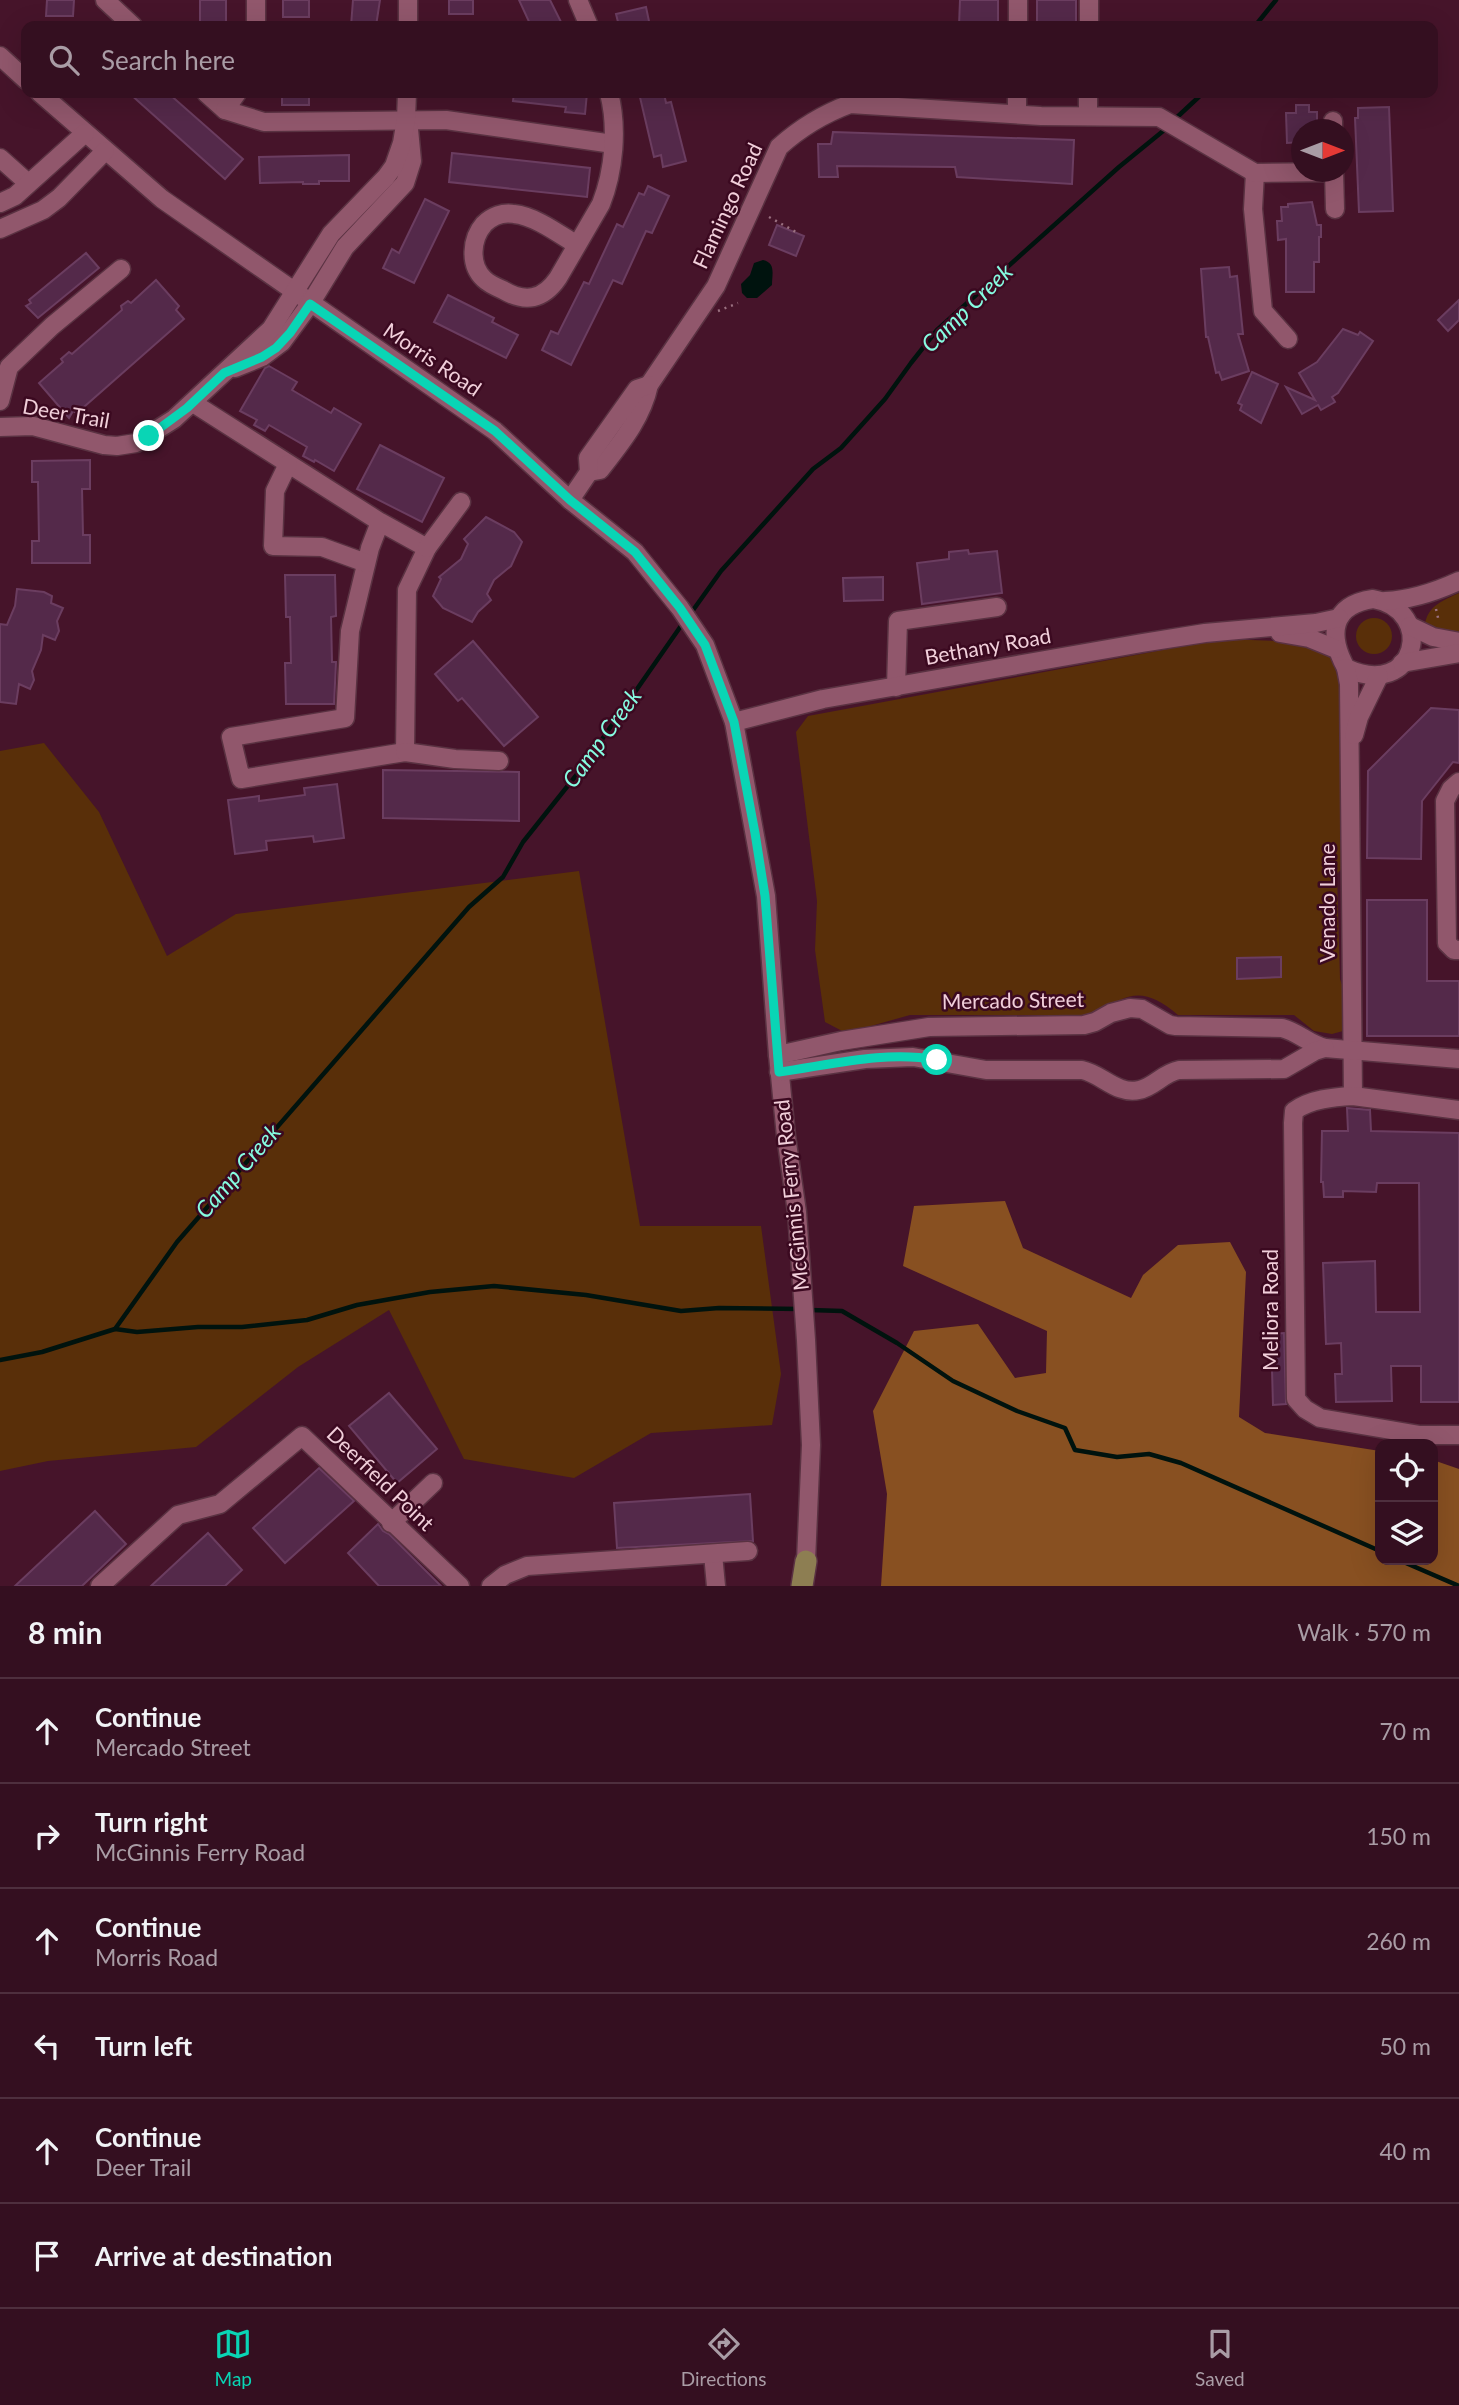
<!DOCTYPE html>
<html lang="en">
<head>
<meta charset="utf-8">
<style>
	:root { --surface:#340f20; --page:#3c1829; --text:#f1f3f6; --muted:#a99ca5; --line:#4e2f3e; --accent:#09d5b5 }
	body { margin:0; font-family:Lato,sans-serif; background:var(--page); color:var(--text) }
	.controls { position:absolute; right:21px; bottom:21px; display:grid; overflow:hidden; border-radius:14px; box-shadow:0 7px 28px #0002 }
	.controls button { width:63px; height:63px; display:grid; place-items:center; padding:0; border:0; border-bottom:2px solid var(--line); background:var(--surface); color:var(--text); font:35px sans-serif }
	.compass { position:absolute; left:1291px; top:119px; width:63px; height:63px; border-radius:50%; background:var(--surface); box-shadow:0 7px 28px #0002; rotate:90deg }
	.stop { position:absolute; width:21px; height:21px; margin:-16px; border:5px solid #09d5b5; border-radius:50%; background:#fff }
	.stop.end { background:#09d5b5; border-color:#fff; box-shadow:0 2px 7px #0008 }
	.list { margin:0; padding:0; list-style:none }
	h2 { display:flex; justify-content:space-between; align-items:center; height:91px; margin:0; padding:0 28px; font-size:30px }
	h2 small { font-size:23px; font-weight:400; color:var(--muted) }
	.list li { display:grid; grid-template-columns:46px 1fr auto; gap:21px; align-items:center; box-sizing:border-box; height:105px; padding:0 28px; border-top:2px solid var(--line) }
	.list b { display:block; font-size:26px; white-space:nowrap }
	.list p { margin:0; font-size:23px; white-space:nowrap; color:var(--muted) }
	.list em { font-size:23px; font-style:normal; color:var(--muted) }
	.icon { flex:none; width:38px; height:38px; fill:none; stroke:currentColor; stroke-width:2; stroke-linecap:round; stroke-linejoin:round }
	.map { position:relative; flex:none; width:1459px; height:1586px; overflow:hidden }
	.search { position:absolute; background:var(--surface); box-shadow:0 7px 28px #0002; left:21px; right:21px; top:21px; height:77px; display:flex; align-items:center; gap:18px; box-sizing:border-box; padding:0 24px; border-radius:14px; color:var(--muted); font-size:26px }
	.sheet { height:721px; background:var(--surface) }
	nav { display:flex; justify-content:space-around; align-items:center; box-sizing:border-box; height:98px; border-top:2px solid var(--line); background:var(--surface); font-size:19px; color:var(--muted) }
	nav a { display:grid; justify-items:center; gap:4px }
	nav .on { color:var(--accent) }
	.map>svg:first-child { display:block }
	.green { fill:#592f09 }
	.forest { fill:#885021 }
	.water { fill:#00130e }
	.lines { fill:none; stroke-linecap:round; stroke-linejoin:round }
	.stream { stroke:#00130e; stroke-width:4.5 }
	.building { fill:#54294a; stroke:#6b3d60; stroke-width:2 }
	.minor-casing { stroke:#5a3242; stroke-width:21 }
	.major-casing { stroke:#5a3242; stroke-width:24 }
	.path { stroke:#9b7181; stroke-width:2.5; stroke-dasharray:2 5; stroke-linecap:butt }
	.minor { stroke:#91576c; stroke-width:18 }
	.major { stroke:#8d7e52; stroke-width:21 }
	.route { stroke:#09d5b5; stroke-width:9 }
	.labels { text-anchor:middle; stroke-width:5; stroke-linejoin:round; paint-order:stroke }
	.street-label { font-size:21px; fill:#f1cfda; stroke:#3b0920 }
	.water-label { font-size:23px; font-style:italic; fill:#86fce1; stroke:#3b0920 }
</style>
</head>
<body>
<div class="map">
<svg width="1459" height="1586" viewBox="0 0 1459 1586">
	<rect width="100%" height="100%" fill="#46142a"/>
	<g class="green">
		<path d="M1459,593V634L1444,633L1425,625C1427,606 1444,600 1459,593Z"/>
		<circle cx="1374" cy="636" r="18"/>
		<path d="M1222,639L1276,641L1317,648L1333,660L1342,693L1344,866L1337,874L1340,979L1346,996L1343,1031L1332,1034L1314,1031L1294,1015H1178C1146,988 1129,990 1097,1015H910L846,1033L825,1022L815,950L817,901L796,732L808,716Z"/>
		<polygon points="44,743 99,812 167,956 236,914 579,871 640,1226 761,1226 781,1374 772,1425 651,1433 574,1478 464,1459 389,1310 298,1367 196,1447 48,1461 0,1471 0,751"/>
	</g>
	<polygon class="forest" points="1005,1201 1023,1248 1131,1298 1143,1275 1178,1245 1230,1242 1246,1272 1239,1417 1265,1433 1380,1451 1380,1560 1433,1560 1433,1460 1459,1469 1459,1586 881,1586 887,1494 873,1411 914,1331 978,1324 1015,1378 1046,1373 1047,1331 903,1266 914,1206"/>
	<path class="water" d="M763,260C776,263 772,274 772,285L757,298H747L742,293L741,284L750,275L754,263Z"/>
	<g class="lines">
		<g class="stream">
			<polyline points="1255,26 1276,0"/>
			<polyline points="1174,120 1203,93"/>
			<polyline points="691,613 721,571 777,509 813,469 841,448 885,399 911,363 937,330 1119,167 1168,127"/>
			<polyline points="810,1310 842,1311 897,1343 953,1381 1017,1411 1065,1428 1075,1450 1117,1457 1149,1454 1181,1463 1380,1551"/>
			<polyline points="115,1329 137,1332 198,1327 242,1327 307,1320 357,1305 430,1292 494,1286 586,1295 681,1311 719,1308 801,1309"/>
			<polyline points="0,1360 42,1352 115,1329 177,1242 469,907 503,877 523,842 582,768 683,623"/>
			<polyline points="1399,1560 1459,1586"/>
		</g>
	</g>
	<g class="building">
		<polygon points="47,0 74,0 73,16 46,16"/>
		<rect x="200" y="0" width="26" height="26"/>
		<rect x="283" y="0" width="26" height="17"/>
		<polygon points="353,0 380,0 376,26 351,26"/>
		<rect x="449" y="0" width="24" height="14"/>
		<polygon points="519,0 550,0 563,26 531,26"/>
		<polygon points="960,0 998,0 998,26 959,26"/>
		<rect x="1037" y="0" width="39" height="26"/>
		<polygon points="646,7 650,26 619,26 616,14"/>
		<polygon points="129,93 168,93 243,159 225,179"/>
		<rect x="282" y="93" width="27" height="12"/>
		<polygon points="514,93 587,93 585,114 565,112 566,107 513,101"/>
		<polygon points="639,93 664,93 666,103 671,102 686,161 663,167 661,155 654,157"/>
		<polygon points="1296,105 1309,105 1309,112 1317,112 1317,130 1301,130 1301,142 1287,143 1286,113 1296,113"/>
		<polygon points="1389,107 1393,211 1359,212 1355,118 1358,118 1358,108"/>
		<polygon points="833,132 1074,140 1072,184 957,177 955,167 837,166 838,177 819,177 818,144 831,144"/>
		<polygon points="452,153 590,168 587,197 449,182"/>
		<polygon points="349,155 349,181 319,181 319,184 303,184 303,182 260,183 259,157"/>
		<polygon points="648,186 669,196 652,233 646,231 622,284 613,280 571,365 542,350 551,331 558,334 584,282 589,284 617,224 623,227 639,193 644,195"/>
		<polygon points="425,199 449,211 414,283 383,268 392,249 399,253"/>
		<polygon points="1312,202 1317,225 1321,225 1321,237 1319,237 1319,262 1314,262 1314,292 1286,292 1286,239 1278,240 1277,221 1282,221 1281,207 1288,207 1288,204"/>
		<polygon points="777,225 804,236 796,256 769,245"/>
		<polygon points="86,253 99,268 38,318 26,306 31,303 29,300"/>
		<polygon points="1229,267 1230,277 1237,276 1243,334 1238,334 1249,371 1222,380 1219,372 1216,373 1208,337 1206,337 1201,269"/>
		<polygon points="156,280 179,306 176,310 184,319 77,413 73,411 69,418 39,383 63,362 61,359 69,352 72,354 122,310 121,306 128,301 131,303"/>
		<polygon points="448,295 494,318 492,322 518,335 506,358 434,322"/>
		<polygon points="1459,300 1459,320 1448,331 1438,320"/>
		<polygon points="1343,329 1358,335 1360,332 1373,341 1338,393 1332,397 1335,402 1321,410 1318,405 1302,414 1286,387 1315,400 1299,373 1317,362"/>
		<polygon points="269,366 297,382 292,390 331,413 334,408 361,424 334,471 315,460 314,462 303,456 307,447 269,425 265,431 254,425 257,420 240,411 265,368"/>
		<polygon points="1252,372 1278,384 1261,423 1240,410 1242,405 1238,403"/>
		<polygon points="380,445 444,478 422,522 357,489"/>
		<polygon points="90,460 90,489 82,489 83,535 90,535 90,563 32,563 32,541 39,541 38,482 32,482 32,461"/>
		<polygon points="486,517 514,532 522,542 511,566 494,580 487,594 491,600 478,612 472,622 443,608 433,596 441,579 439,577 461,559 468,544 464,539"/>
		<polygon points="968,550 969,554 997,551 1002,593 922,604 917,563 949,559 949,552"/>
		<polygon points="285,575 335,575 336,616 331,617 332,662 336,662 334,704 286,704 285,663 291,663 290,617 286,617"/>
		<polygon points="883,577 883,600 844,601 843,578"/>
		<polygon points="17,589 44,592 52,596 51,603 63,608 57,621 59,631 55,640 43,635 41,650 32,671 34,680 30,689 19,684 16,704 0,702 0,624 7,625 15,606"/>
		<polygon points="473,641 538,717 504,746 462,698 458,701 435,674"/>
		<polygon points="1431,708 1459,710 1459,763 1453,762 1422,801 1421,859 1367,858 1368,771"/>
		<polygon points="383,770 519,772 519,821 383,818"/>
		<polygon points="337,784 344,838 314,842 313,836 266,841 267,850 235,854 228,800 259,796 259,801 305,795 304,788"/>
		<polygon points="1367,900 1427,900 1427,981 1459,981 1459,1036 1367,1036"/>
		<polygon points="1281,957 1281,977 1237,979 1237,958"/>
		<polygon points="1347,1108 1370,1110 1371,1131 1459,1133 1459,1402 1421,1402 1421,1366 1391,1366 1392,1401 1336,1402 1335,1374 1342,1374 1341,1343 1326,1344 1323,1263 1375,1261 1376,1312 1420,1312 1419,1183 1377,1183 1376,1192 1343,1191 1343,1197 1324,1197 1323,1182 1321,1182 1322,1131 1348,1131"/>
		<polygon points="1284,1333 1286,1404 1273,1405 1271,1334"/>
		<polygon points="389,1393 437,1449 397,1483 349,1426"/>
		<polygon points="319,1468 354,1501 285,1563 253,1528"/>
		<polygon points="750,1494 753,1541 617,1548 614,1503"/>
		<polygon points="95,1511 126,1544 82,1586 15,1586"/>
		<polygon points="378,1524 383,1531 389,1534 441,1586 379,1586 348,1553"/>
		<polygon points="208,1533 242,1570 225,1586 151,1586"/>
	</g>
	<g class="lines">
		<defs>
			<g id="minor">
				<polyline points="105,0 133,26"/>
				<polyline points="256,0 256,26"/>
				<polyline points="578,0 589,26"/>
				<polyline points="408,26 408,0"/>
				<polyline points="1018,26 1018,0"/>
				<polyline points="1089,26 1089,0"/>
				<polyline points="0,56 26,80"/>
				<polyline points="40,93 162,199 495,431 570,500 635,552 680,608 705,645 734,722 766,896 778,1055 786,1136 797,1212 806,1340 811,1445 806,1561"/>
				<polyline points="206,93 225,110 264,122 446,120 613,144"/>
				<polyline points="225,110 237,93"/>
				<polyline points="1017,114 1017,93"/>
				<polyline points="1088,116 1088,93"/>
				<polyline points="1333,121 1333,130"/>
				<polyline points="0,158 28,183"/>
				<polyline points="1334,172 1335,209"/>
				<polyline points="1255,173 1253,209 1263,311 1288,339"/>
				<polyline points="0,203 15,196 85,133"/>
				<polyline points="0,229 43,210 59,198 105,151"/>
				<path d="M577,245C559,234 535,216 514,214C503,212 492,216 484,224C471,239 469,265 484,279C489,284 496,287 503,290C525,303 543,300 558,278L601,204C614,171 618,128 609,93"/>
				<polyline points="235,368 262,357 282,342 310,304 345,247 405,183 412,161 409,129"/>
				<polyline points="0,401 9,367 52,326 121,269"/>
				<polyline points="193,403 380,522 427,548 407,590 405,752 241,779 231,737 345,718 350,631 370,548 380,522"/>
				<polyline points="0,427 33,426 104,445 117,446 136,443 174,419 271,329 331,234 386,177 394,166 402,143 406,119 407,93"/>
				<polyline points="288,464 275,491 273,546 322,547 366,563"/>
				<path d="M589,472L600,470C621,443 642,418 649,385L716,286L779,147C800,128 823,114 850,104L1041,116L1159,117L1255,173L1334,172"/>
				<polyline points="570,500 589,472 588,458 637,389 649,385"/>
				<polyline points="427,548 461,502"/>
				<path d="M1373,599C1437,610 1417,701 1346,668C1328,635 1331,605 1373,599Z"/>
				<path d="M1385,601C1412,600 1435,592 1459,581"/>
				<polyline points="1410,626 1433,637 1459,642"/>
				<polyline points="1280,633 1309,638 1336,649"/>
				<polyline points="1402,663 1459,653"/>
				<polyline points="1346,668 1349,684 1353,1096"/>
				<polyline points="896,687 898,621 997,607"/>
				<polyline points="734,722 823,699 1142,643 1205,633 1316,623 1339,618"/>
				<polyline points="1354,735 1359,717 1379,676"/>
				<polyline points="405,752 455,759 499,761"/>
				<polyline points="1459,782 1451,789 1445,801 1447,943 1454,950 1459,950"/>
				<path d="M778,1055L841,1041L929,1027L1084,1025L1095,1022L1111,1013L1130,1008L1142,1009L1170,1025L1176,1026L1282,1028C1298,1032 1309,1044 1325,1048L1459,1059"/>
				<path d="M779,1072L865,1059L913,1057L986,1070H1082C1102,1074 1117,1095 1139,1090C1154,1087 1163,1073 1179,1070L1284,1069L1315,1051L1325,1048"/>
				<path d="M1459,1110L1353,1096C1334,1097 1310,1099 1294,1111L1293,1123L1296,1399L1305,1409L1320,1418L1420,1435H1459"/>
				<polyline points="391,1523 433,1483"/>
				<polyline points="713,1554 716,1586"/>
				<polyline points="100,1586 178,1515 220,1504 302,1436 460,1586"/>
				<polyline points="491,1586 505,1575 527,1566 748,1551"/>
			</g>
			<polyline id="major" points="802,1586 806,1561"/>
		</defs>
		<use href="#minor" class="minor-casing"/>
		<use href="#major" class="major-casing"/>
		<g class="path">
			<polyline points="769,217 796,232"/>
			<polyline points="718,311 738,303"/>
			<polyline points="1436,609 1439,622"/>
		</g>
		<use href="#minor" class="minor"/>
		<use href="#major" class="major"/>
	</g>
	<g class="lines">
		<path class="route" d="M149,436L187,408L224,373L262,357L276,348L290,333L310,304L495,431L570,500L635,552L680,608L705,645L734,722L755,833L765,896L779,1072C830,1065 886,1050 937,1060"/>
	</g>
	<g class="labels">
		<g class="street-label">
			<text transform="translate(728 206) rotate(-65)" y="7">Flamingo Road</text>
			<text transform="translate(432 360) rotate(34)" y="7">Morris Road</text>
			<text transform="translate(66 414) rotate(10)" y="7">Deer Trail</text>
			<text transform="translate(988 647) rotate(-10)" y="7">Bethany Road</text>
			<text transform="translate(1328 903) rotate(-90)" y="7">Venado Lane</text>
			<text transform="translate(1013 1001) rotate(-1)" y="7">Mercado Street</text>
			<text transform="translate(792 1195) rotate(-96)" y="7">McGinnis Ferry Road</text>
			<text transform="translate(1271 1310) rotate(-90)" y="7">Meliora Road</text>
			<text transform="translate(380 1479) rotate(44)" y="7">Deerfield Point</text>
		</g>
		<g class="water-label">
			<text transform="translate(967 308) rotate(-44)" y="8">Camp Creek</text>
			<text transform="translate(602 738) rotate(-54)" y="8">Camp Creek</text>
			<text transform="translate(238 1171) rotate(-49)" y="8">Camp Creek</text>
		</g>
	</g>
</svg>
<div class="controls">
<button><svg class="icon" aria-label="locate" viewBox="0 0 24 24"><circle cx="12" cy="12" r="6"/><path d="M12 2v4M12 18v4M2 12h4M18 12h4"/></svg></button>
<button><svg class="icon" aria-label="layers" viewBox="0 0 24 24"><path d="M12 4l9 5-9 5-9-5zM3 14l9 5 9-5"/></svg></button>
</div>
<svg class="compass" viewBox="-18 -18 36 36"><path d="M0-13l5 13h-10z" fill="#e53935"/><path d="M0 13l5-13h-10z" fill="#a99ca5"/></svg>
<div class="stop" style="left:937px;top:1060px"></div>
<div class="stop end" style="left:149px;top:436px"></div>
<div class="search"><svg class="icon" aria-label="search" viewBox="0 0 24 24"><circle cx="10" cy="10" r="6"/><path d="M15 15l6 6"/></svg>Search here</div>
</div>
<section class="sheet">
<h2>8 min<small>Walk · 570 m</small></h2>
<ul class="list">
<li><svg class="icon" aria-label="ahead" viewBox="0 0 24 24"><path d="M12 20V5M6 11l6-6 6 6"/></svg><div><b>Continue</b><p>Mercado Street</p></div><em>70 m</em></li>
<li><svg class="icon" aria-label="right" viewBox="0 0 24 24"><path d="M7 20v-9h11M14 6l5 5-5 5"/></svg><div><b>Turn right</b><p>McGinnis Ferry Road</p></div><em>150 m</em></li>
<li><svg class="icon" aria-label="ahead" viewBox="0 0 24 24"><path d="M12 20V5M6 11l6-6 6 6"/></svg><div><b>Continue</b><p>Morris Road</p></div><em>260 m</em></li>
<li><svg class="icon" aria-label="left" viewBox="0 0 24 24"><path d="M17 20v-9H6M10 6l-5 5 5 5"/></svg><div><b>Turn left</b></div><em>50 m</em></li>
<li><svg class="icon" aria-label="ahead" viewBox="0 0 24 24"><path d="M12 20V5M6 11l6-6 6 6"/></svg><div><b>Continue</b><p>Deer Trail</p></div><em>40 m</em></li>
<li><svg class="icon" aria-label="arrive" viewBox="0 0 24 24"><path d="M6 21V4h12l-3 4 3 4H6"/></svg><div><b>Arrive at destination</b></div></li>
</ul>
</section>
<nav>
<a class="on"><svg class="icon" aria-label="map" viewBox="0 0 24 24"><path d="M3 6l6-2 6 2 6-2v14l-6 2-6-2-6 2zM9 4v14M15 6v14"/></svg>Map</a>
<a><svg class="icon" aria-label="directions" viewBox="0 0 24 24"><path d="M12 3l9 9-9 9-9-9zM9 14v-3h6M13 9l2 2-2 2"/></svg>Directions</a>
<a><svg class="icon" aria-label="saved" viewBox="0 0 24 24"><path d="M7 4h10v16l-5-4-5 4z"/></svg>Saved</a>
</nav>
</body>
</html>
